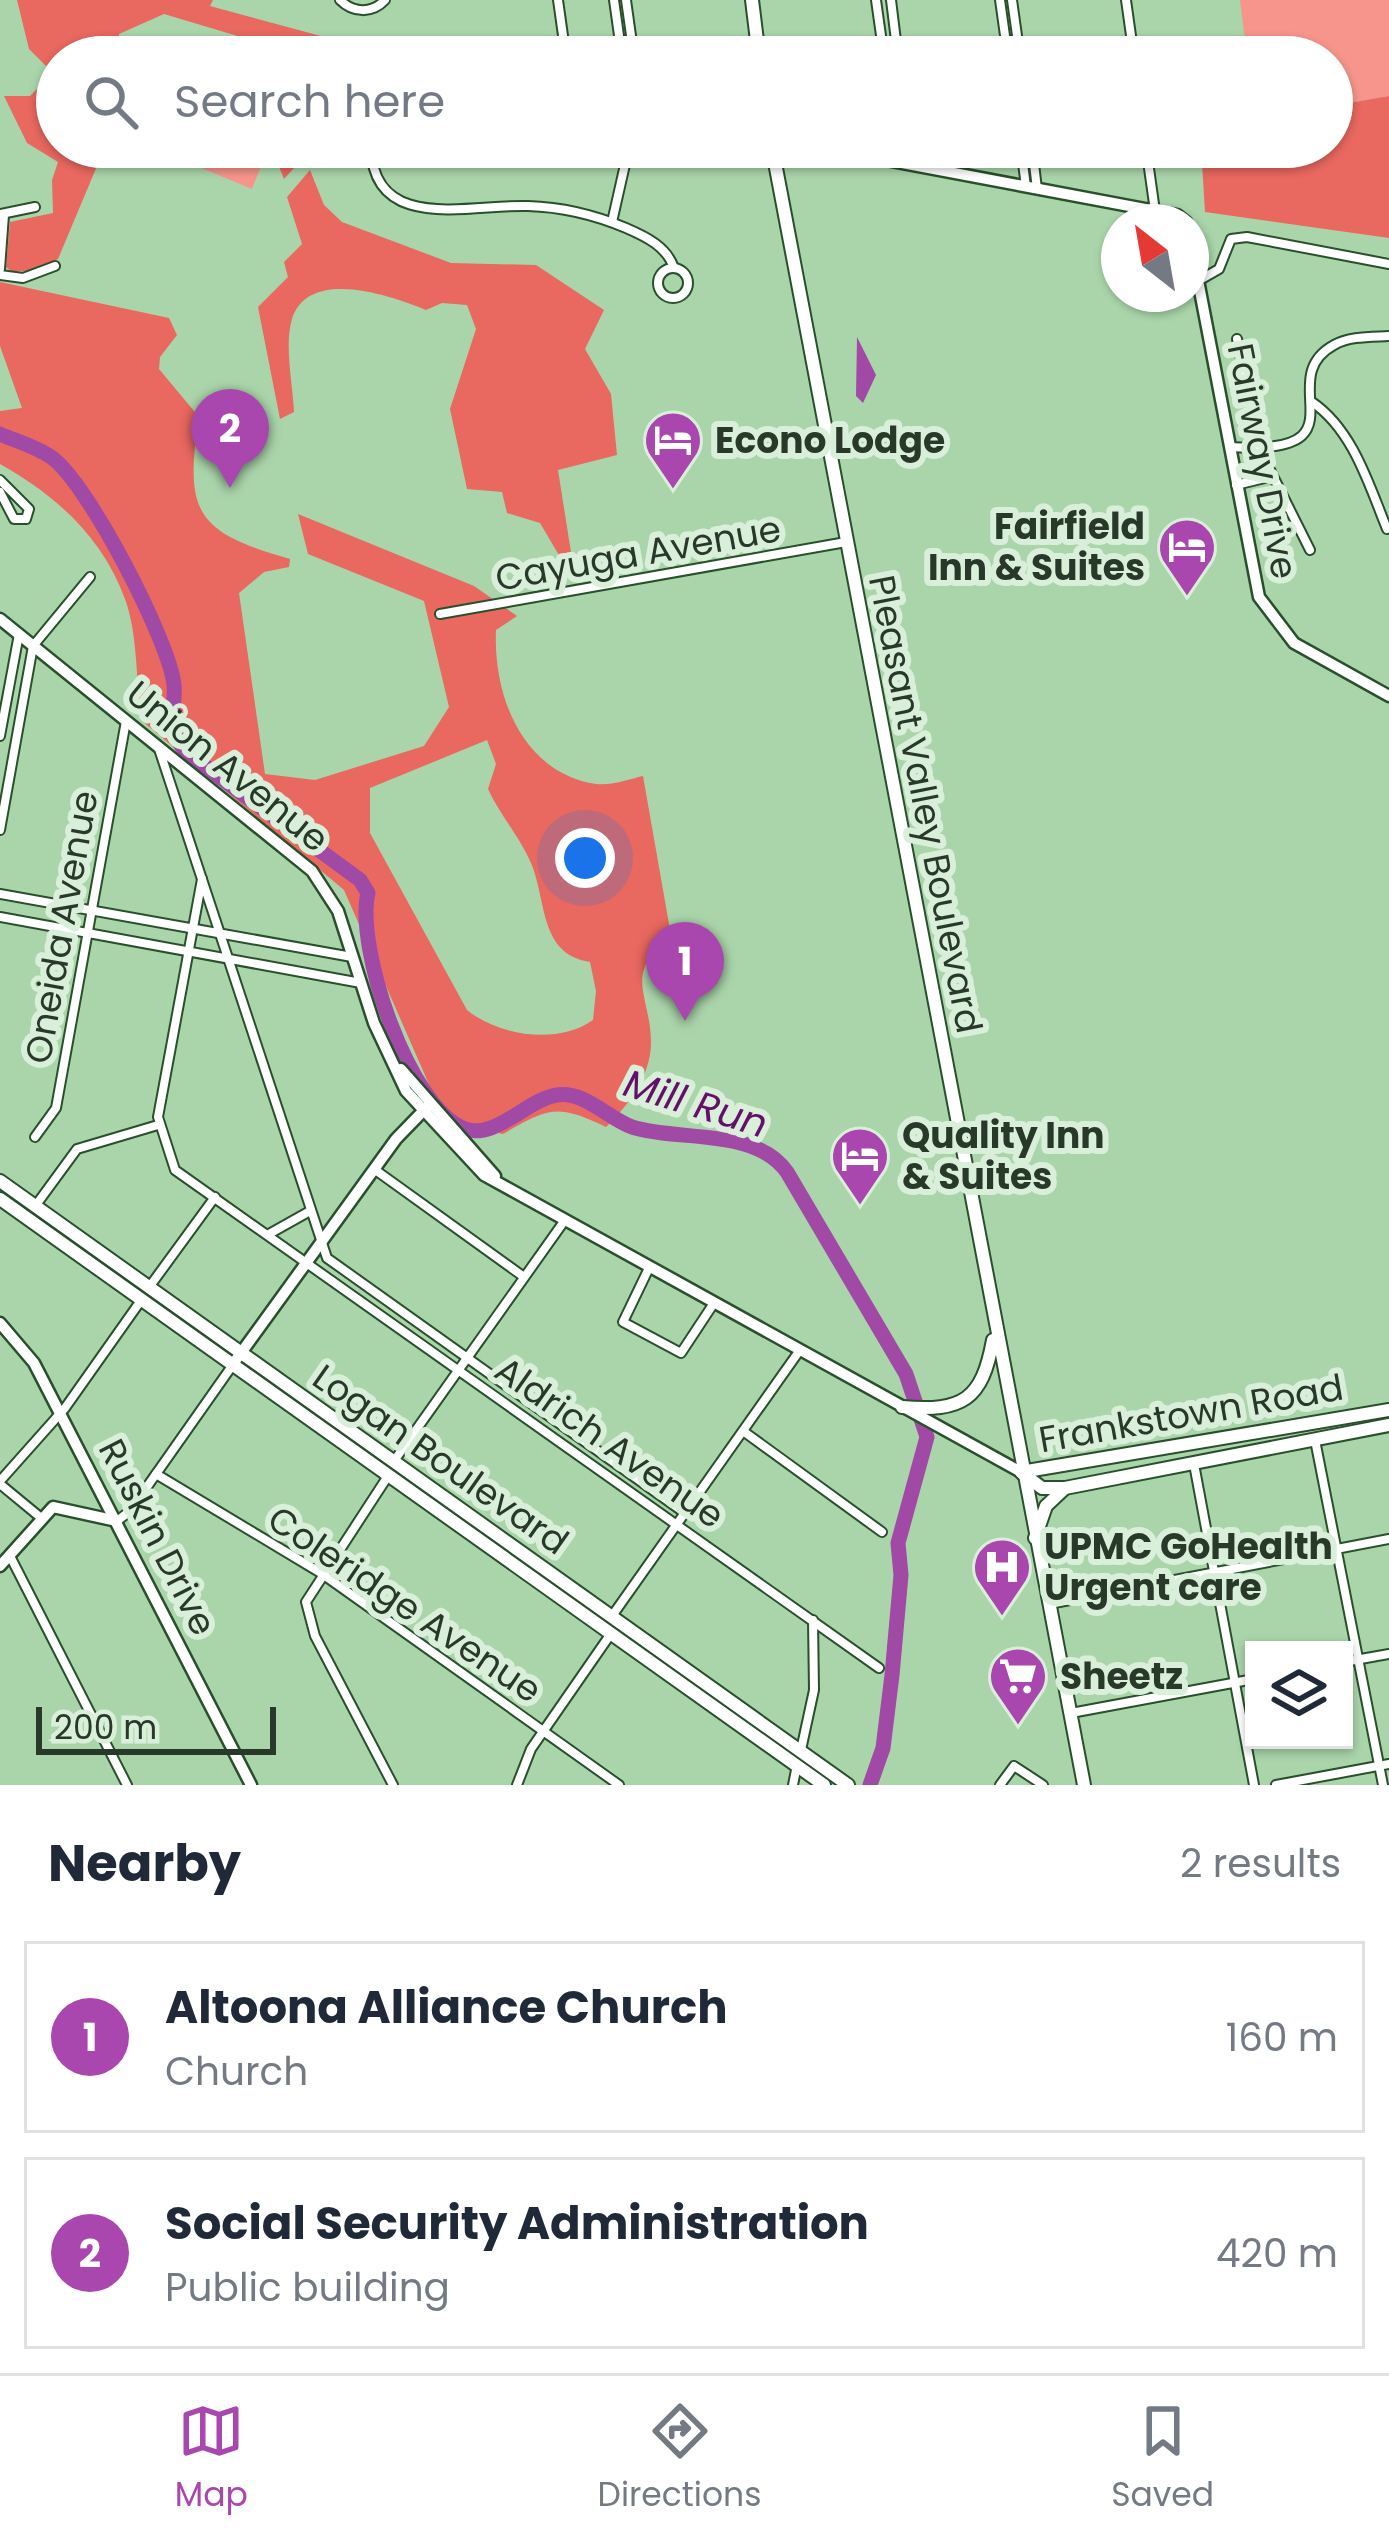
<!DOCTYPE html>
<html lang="en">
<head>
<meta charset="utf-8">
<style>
	:root { --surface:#fff; --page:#f6f6f7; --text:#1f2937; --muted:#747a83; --line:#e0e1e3; --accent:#a947af }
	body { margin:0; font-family:Poppins,sans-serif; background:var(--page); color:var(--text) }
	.controls { position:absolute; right:36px; bottom:36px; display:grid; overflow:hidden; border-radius:0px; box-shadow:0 3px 9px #0004 }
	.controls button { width:108px; height:108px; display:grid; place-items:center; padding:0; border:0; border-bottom:3px solid var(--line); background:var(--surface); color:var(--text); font:60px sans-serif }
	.compass { position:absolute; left:1101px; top:204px; width:108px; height:108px; border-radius:50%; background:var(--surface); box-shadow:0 3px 9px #0004; rotate:329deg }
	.scale { position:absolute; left:36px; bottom:30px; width:240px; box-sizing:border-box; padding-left:12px; border:6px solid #283929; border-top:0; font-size:33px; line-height:42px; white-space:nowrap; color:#283929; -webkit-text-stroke:9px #daefda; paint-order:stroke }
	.you { position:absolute; left:585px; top:858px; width:42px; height:42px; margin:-30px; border:9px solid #fff; border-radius:50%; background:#1a73e8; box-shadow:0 0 0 18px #1a73e833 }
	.badge { display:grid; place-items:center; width:78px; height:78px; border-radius:50%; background:var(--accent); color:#fff; font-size:39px; font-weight:700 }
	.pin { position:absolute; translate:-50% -99px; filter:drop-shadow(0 3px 6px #0008) }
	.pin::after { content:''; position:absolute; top:63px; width:42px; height:36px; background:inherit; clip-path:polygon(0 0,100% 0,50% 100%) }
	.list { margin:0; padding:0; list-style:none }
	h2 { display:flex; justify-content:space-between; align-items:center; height:156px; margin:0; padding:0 48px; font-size:51px }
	h2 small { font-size:39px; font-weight:400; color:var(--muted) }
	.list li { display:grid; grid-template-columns:78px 1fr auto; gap:36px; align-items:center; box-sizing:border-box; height:192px; margin:0 24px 24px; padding:0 24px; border:3px solid var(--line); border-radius:0px }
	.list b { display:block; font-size:45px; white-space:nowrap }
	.list p { margin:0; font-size:39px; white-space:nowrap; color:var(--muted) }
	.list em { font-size:39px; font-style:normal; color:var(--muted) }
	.icon { flex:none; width:66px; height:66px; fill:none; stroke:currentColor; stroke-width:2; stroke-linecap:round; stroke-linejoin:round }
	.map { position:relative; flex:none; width:1389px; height:1785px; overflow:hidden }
	.search { position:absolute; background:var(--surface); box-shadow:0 3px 9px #0004; left:36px; right:36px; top:36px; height:132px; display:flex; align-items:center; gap:30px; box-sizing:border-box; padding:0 42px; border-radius:66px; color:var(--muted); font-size:45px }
	.sheet { height:588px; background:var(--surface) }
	nav { display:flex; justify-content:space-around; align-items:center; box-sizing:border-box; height:168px; border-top:3px solid var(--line); background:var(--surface); font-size:33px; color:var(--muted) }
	nav a { display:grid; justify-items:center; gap:6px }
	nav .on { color:var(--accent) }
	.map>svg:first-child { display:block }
	.green { fill:#f7958c }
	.forest { fill:#e96860; fill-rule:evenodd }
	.water { fill:#a04aa5 }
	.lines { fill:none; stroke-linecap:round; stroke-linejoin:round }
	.river { stroke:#a04aa5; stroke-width:15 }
	.minor-casing { stroke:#294f2c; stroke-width:12 }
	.tertiary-casing { stroke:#294f2c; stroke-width:15 }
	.secondary-casing { stroke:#294f2c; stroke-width:15 }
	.primary-casing { stroke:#294f2c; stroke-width:16 }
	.minor { stroke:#fff; stroke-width:8 }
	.tertiary { stroke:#fff; stroke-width:10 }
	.secondary { stroke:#fff; stroke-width:10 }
	.primary { stroke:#fff; stroke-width:12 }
	.labels { text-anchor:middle; stroke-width:12; stroke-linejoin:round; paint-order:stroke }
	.poi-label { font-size:36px; font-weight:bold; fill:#283929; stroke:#daefda; text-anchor:start }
	.street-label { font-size:36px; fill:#283929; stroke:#daefda }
	.water-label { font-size:39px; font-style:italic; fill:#631068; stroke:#daefda }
</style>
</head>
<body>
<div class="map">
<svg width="1389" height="1785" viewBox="0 0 1389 1785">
	<rect width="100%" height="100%" fill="#aad5ab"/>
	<g class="green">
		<polygon points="1240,0 1389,0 1389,96 1332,106 1332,57 1247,57"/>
		<polygon points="262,42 309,53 224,57"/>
		<polygon points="194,147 258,147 267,151 252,189 187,162"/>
	</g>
	<g class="forest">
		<polygon points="17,0 213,0 210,6 395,56 308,57 164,14 119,34 118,57 57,57 57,147 105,147 58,259 33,271 11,271 6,267 10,222 53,213 52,180 58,162 27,143 4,96 30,96 53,73 29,49"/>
		<polygon points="1389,96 1389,238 1205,212 1201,147 1332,147 1332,106"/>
		<polygon points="296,147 295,167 284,179 272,149"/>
		<path d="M310,170L324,205L342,222L451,263L536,265L604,310L585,349L611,394L617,455L558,470L576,584L540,523L507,513L502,492L467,489L450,409L476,329L467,305L442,303L426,310C394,297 309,266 292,319C284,345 293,385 294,412L280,419L258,307L288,277L284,262L302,244L287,197Z"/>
		<path d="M0,282L169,318L177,335L160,357L159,369L199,417C184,513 196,532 290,559L289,567L264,572L239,593L265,774L315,780L424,746L449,707L424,601L308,554L298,514L474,586L517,616L496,630C493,695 522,773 596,784C610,786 630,779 643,776L672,941C621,971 651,995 651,1043C651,1075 628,1106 606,1127C558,1104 549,1107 503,1134L465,1126L438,1105L344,890L141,720C136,682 138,634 125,599C102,536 55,495 0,464V411L22,408L0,346ZM487,740L496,764L488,789C500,815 520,837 531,863C547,901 539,954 590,962L596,991L593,1020C558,1045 499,1036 467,1010L370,833V788Z"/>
	</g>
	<polygon class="water" points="857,337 876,375 863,403 856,396"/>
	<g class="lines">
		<path class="river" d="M0,434C16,441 37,447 51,457C87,481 170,642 174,685C177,720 159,719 187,753L360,880L368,893C355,947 409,1109 465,1129C495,1140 528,1099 557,1095C585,1091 607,1118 632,1127C679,1142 755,1127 787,1172L906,1374L927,1437L898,1543L901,1575L892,1675L883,1748L870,1785"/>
		<defs>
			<g id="minor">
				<path d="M340,0C353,13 372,14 385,0"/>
				<polyline points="558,0 566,57"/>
				<polyline points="614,0 622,57"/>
				<polyline points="626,0 634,57"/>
				<polyline points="876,0 884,57"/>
				<polyline points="891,0 898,57"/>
				<polyline points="1000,0 1008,57"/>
				<polyline points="1012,0 1020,57"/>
				<polyline points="1126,0 1134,57"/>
				<path d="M371,147C373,234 471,204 528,206C562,207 595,215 626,228C647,237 667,247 674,268"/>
				<polyline points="894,147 899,162"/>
				<polyline points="1021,147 1026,187"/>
				<polyline points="1032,147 1037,189"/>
				<polyline points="1146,147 1155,211"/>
				<polyline points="899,162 905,147"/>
				<polyline points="1,214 35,207"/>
				<polyline points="612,222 629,147"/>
				<circle cx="673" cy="283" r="15"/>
				<polyline points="0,269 4,215"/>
				<polyline points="0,275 23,278 55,266"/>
				<polyline points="1198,281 1219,269 1231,239 1247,237 1389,264"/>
				<polyline points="1237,339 1259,448 1310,550"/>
				<path d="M1312,402C1353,430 1369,485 1387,529"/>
				<path d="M1230,447C1370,456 1270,380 1334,345C1349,336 1372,337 1389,336"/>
				<polyline points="0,480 29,509 26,519 14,519 0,492"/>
				<polyline points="1236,485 1269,477"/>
				<polyline points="440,614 846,542"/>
				<polyline points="0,736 19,634"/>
				<polyline points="159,749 327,1258 685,1513"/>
				<polyline points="0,830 33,646 90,577"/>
				<polyline points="202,879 158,1117 175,1170 879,1668"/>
				<polyline points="0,894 352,957"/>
				<polyline points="0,917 361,983"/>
				<polyline points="35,1137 56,1108 126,721"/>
				<polyline points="374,1169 524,1277"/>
				<polyline points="36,1205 77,1149 158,1125"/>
				<polyline points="269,1234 310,1211"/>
				<polyline points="649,1268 623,1322 681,1353 714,1303"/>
				<polyline points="150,1286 215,1197"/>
				<polyline points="743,1431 882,1532"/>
				<polyline points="1315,1440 1383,1785"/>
				<polyline points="394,1461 565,1220"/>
				<polyline points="1194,1464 1254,1785"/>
				<polyline points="156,1474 321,1573 619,1785"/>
				<polyline points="388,1476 306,1602 315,1636 393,1785"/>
				<polyline points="0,1481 65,1408 142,1299"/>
				<polyline points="0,1484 40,1517"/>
				<polyline points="117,1521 130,1511 232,1366"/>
				<polyline points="10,1556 127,1785"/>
				<polyline points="1049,1604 1389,1539"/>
				<polyline points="612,1616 800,1350"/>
				<polyline points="1344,1662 1389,1654"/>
				<polyline points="1071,1713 1254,1679"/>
				<polyline points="801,1750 814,1690 813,1620"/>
				<polyline points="517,1785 531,1749 610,1635"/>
				<polyline points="793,1785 797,1765"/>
				<polyline points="1000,1785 1014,1766 1043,1785"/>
				<polyline points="1276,1785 1389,1764"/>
			</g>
			<g id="tertiary">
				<polyline points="817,147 1177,215 1186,222"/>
				<polyline points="1191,244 1259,597 1294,643 1389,696"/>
				<polyline points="0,1323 34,1363 251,1785"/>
				<polyline points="233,1364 396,1139 429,1105"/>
				<polyline points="0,1566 53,1507 117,1521"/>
			</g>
			<g id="secondary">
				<polyline points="0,619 312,871 338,911 374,1023 406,1091 484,1175 1021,1472"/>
				<polyline points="401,1069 495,1176"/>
			</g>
			<g id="primary">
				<polyline points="752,0 759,57"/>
				<polyline points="772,147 1084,1785"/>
				<polyline points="0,1181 848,1785"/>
				<polyline points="0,1199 824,1785"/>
				<path d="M902,1407C963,1412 982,1400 993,1340"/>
				<polyline points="1021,1472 1389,1410"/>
				<polyline points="1022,1473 1042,1488 1065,1488 1389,1425"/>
				<polyline points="1035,1538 1046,1506 1063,1490"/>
			</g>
		</defs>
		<use href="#minor" class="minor-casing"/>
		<use href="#tertiary" class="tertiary-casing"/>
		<use href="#secondary" class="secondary-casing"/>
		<use href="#primary" class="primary-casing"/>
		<use href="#minor" class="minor"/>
		<use href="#tertiary" class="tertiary"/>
		<use href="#secondary" class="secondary"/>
		<use href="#primary" class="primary"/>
	</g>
	<defs>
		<symbol id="hotel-pin" viewBox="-11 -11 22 30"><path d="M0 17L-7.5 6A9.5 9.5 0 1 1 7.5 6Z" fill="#a947af" stroke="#daefda"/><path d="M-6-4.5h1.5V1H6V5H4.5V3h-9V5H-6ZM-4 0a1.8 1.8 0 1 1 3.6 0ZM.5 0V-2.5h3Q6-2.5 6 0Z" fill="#fff"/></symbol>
		<symbol id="hospital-pin" viewBox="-11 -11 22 30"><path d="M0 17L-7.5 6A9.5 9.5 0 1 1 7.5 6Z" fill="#a947af" stroke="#daefda"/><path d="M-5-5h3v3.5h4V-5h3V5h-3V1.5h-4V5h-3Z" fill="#fff"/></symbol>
		<symbol id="supermarket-pin" viewBox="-11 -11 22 30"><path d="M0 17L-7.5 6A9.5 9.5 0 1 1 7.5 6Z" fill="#a947af" stroke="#daefda"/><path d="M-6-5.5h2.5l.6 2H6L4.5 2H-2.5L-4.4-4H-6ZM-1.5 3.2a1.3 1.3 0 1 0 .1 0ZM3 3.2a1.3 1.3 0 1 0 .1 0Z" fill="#fff"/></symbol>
	</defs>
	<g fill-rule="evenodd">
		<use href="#hotel-pin" x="640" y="407" width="66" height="90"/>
		<use href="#hotel-pin" x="1154" y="514" width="66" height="90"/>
		<use href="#hotel-pin" x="827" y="1123" width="66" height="90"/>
		<use href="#hospital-pin" x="969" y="1534" width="66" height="90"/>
		<use href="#supermarket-pin" x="985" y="1643" width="66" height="90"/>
	</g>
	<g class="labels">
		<g class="poi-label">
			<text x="715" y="453">Econo Lodge</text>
			<text x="1145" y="539" text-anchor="end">Fairfield<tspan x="1145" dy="41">Inn &amp; Suites</tspan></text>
			<text x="902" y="1148">Quality Inn<tspan x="902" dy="41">&amp; Suites</tspan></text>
			<text x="1044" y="1559">UPMC GoHealth<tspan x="1044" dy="41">Urgent care</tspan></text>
			<text x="1060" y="1689">Sheetz</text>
		</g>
		<g class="street-label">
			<text transform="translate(1263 461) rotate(79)" y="13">Fairway Drive</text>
			<text transform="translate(638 553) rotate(-10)" y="13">Cayuga Avenue</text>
			<text transform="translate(228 766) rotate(39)" y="13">Union Avenue</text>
			<text transform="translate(926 804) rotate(79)" y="13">Pleasant Valley Boulevard</text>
			<text transform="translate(61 927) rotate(-80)" y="13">Oneida Avenue</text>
			<text transform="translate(1191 1413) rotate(-10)" y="13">Frankstown Road</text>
			<text transform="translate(610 1442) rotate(35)" y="13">Aldrich Avenue</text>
			<text transform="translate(441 1459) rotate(35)" y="13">Logan Boulevard</text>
			<text transform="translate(158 1537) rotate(63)" y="13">Ruskin Drive</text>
			<text transform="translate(405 1604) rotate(34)" y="13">Coleridge Avenue</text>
		</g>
		<g class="water-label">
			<text transform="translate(696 1103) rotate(17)" y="14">Mill Run</text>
		</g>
	</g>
</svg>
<div class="controls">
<button><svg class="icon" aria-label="layers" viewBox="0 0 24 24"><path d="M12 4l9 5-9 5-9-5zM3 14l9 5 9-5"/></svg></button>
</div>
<svg class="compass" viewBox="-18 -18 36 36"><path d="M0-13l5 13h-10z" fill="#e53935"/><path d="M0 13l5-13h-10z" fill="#747a83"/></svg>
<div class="scale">200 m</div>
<div class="you"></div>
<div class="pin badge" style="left:685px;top:1021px">1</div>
<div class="pin badge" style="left:230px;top:488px">2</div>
<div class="search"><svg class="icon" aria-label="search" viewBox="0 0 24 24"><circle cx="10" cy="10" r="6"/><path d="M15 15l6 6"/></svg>Search here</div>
</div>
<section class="sheet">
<h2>Nearby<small>2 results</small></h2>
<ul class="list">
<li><span class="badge">1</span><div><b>Altoona Alliance Church</b><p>Church</p></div><em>160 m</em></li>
<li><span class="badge">2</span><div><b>Social Security Administration</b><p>Public building</p></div><em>420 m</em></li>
</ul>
</section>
<nav>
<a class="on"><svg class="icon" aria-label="map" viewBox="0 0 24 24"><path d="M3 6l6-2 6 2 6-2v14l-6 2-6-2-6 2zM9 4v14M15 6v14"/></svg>Map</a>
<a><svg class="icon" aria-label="directions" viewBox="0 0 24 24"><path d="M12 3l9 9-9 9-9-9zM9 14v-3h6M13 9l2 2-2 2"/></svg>Directions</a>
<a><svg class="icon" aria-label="saved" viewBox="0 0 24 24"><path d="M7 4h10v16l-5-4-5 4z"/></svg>Saved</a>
</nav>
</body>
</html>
